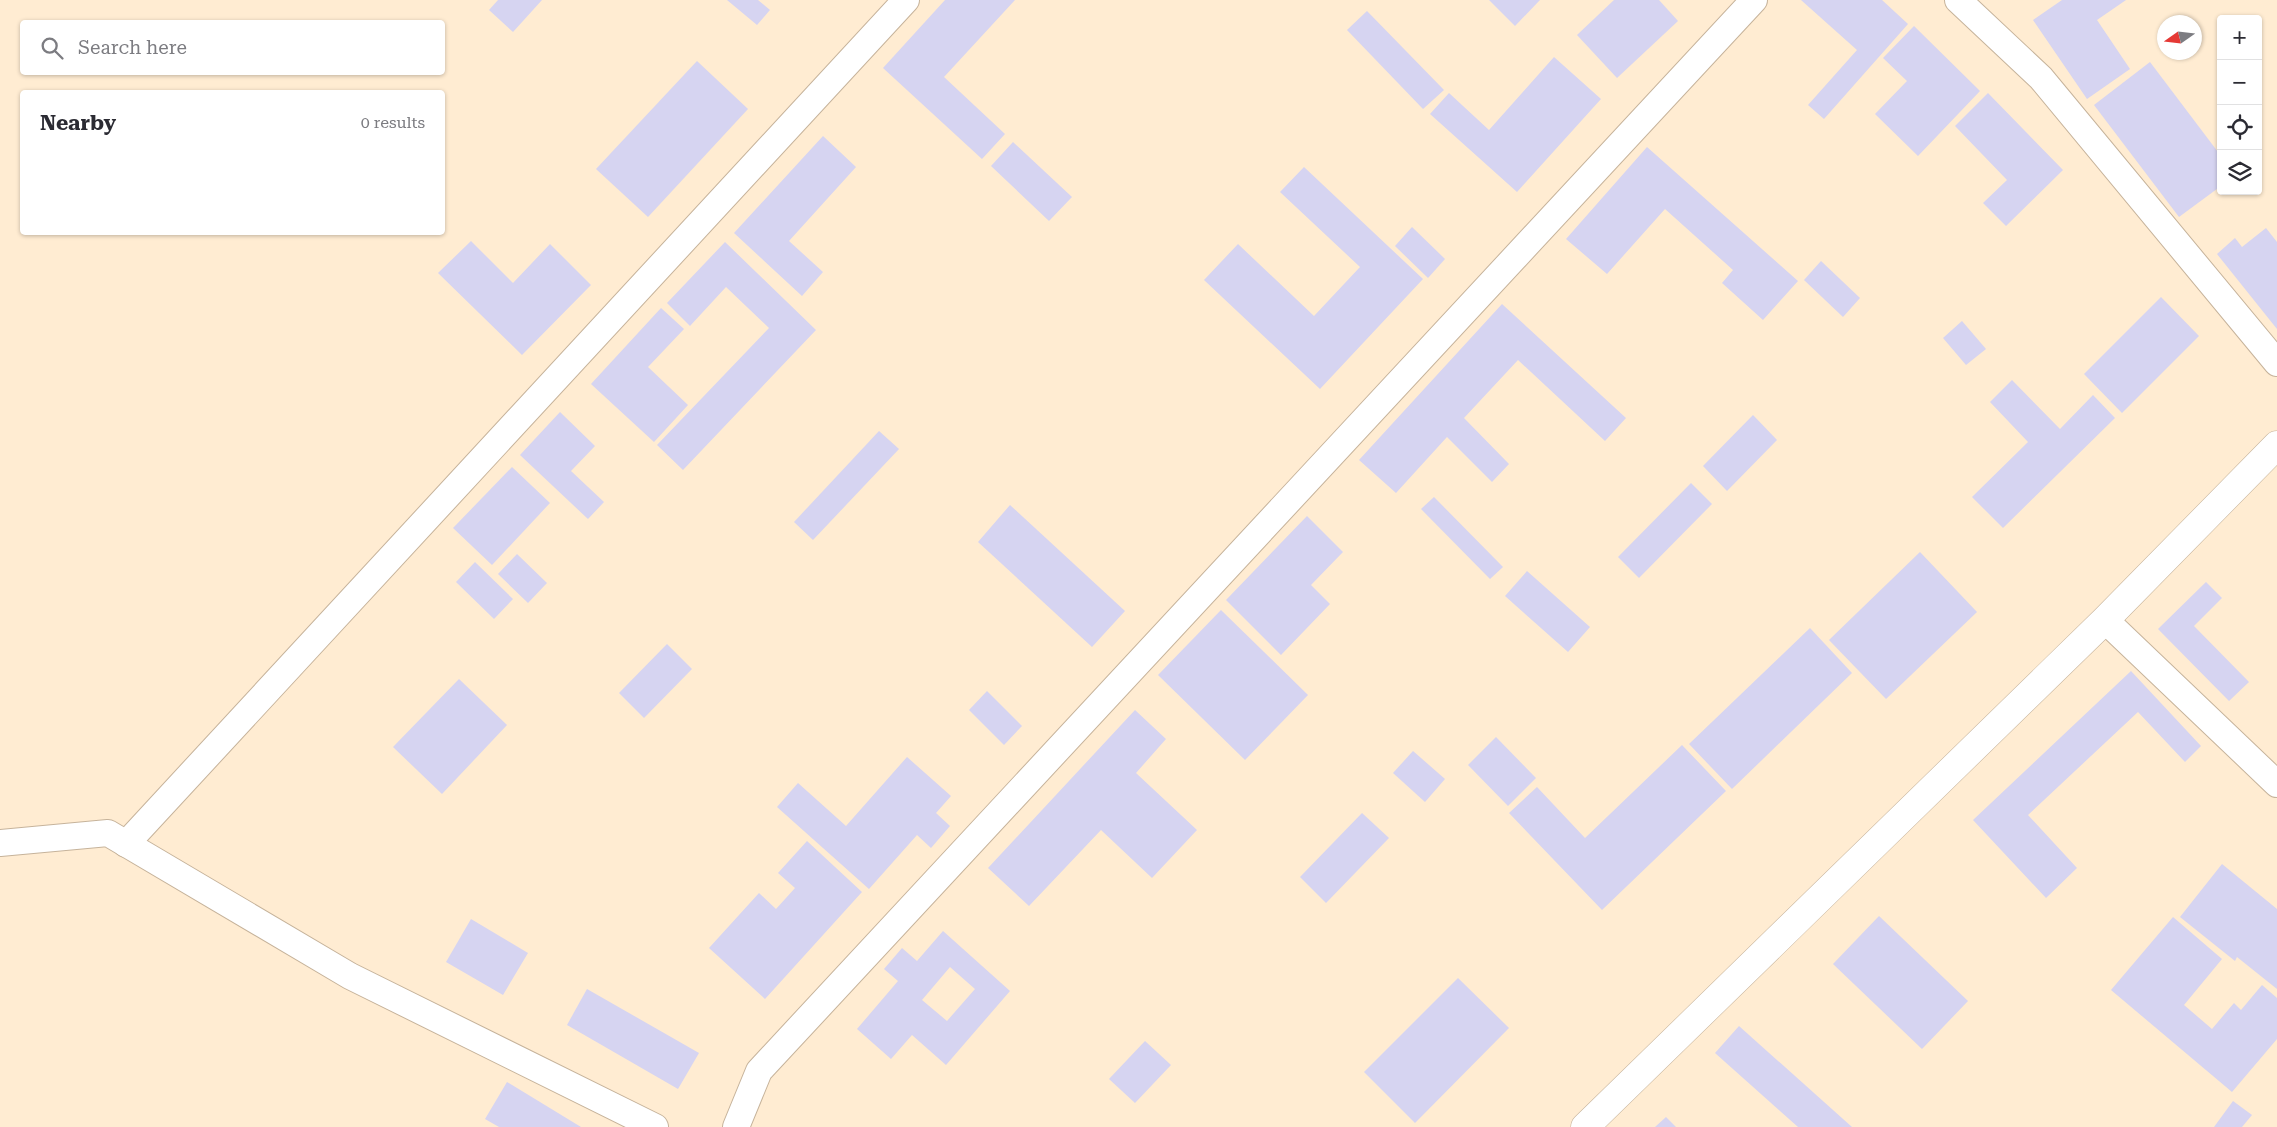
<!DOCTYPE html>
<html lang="en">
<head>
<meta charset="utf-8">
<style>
	:root { --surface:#fff; --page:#f7f7f7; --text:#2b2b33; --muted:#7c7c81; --line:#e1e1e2 }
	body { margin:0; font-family:"Roboto Serif",serif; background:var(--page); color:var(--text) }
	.controls { position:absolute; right:15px; top:15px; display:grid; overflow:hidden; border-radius:5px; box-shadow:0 1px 4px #0004 }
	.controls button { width:45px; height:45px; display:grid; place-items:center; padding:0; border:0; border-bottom:1px solid var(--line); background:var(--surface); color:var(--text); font:25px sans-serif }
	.compass { position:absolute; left:2157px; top:15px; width:45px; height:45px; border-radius:50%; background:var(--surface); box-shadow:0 1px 4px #0004; rotate:256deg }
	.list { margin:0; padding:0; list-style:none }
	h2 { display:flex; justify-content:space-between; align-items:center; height:65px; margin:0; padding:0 20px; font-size:21px }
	h2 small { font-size:16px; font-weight:400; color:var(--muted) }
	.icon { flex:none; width:28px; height:28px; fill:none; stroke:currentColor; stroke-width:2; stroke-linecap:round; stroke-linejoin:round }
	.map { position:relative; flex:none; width:2277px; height:1127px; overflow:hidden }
	.search { position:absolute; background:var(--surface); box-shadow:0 1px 4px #0004; left:20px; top:20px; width:425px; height:55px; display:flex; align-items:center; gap:12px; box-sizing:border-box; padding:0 18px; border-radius:5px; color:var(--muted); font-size:19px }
	.panel { position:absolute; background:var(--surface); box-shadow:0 1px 4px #0004; left:20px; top:90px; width:425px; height:145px; border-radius:5px }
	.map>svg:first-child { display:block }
	.building { fill:#d6d4f1; fill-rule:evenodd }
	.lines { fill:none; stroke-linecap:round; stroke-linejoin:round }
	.minor-casing { stroke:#c6b39b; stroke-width:28 }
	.secondary-casing { stroke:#c6b39b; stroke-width:29 }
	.minor { stroke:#fff; stroke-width:26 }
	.secondary { stroke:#fff; stroke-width:28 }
</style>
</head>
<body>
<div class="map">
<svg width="2277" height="1127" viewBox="0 0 2277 1127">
	<rect width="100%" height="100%" fill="#ffecd2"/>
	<g class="building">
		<polygon points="498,0 542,0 513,32 489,10"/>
		<polygon points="727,0 758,0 770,10 757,25"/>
		<polygon points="945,0 1015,0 944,77 1005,134 982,159 883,68"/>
		<polygon points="1489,0 1540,0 1515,26"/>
		<polygon points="1614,0 1659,0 1678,21 1617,78 1577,35"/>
		<polygon points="1801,0 1882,0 1908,24 1824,119 1808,105 1857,50"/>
		<polygon points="2062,0 2126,0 2097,20 2130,69 2087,99 2033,20"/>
		<polygon points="1367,11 1444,90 1423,109 1347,30"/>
		<polygon points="1914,26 1980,91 1918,156 1875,114 1907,81 1883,58"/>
		<polygon points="1554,57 1601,99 1517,192 1430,114 1449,93 1489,130"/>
		<polygon points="697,61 748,109 648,217 596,169"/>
		<polygon points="2150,62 2221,156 2221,186 2179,217 2094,105"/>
		<polygon points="1988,93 2063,170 2006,226 1983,203 2007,180 1955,126"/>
		<polygon points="823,136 856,167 789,241 823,272 802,296 734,233"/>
		<polygon points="1013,142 1072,197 1049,221 991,166"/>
		<polygon points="1647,147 1798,281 1763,320 1722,283 1733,270 1665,209 1607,274 1566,239"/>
		<polygon points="1304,167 1423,279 1320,389 1204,280 1238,244 1314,316 1360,267 1280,192"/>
		<polygon points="1412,227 1445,259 1428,278 1395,246"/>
		<polygon points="2266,228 2277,242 2277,329 2217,254 2235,238 2242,247"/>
		<polygon points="471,241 513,283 550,244 591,285 522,355 438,273"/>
		<polygon points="725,242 816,330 683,470 657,445 769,328 726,287 690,326 667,303"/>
		<polygon points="1821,261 1860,298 1843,317 1804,280"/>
		<polygon points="2161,297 2199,336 2122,413 2084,374"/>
		<polygon points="1502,304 1626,418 1605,441 1518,360 1464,418 1509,464 1492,482 1447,437 1396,493 1359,460"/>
		<polygon points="661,308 684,329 648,367 688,405 654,442 591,384"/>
		<polygon points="1962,321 1986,349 1966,365 1943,338"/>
		<polygon points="2012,380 2060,429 2093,395 2115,418 2003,528 1972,497 2028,442 1990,402"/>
		<polygon points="560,412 595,446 571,471 604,502 588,519 520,455"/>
		<polygon points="1753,415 1777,440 1727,491 1703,466"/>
		<polygon points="879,431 899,449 813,540 794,522"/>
		<polygon points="512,467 550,503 492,565 453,528"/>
		<polygon points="1691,483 1712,504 1639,578 1618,557"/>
		<polygon points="1434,497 1503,567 1490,579 1421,509"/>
		<polygon points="1010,505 1125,611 1092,647 978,542"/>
		<polygon points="1307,516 1343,552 1311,585 1330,604 1281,655 1226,600"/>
		<polygon points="1920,552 1977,612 1886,699 1829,640"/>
		<polygon points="517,554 547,583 528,603 498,574"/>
		<polygon points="475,562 513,599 494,619 456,582"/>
		<polygon points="1527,571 1590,627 1568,652 1505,596"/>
		<polygon points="2206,582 2222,598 2194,626 2249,682 2229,701 2158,629"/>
		<polygon points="1221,610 1308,695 1245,760 1158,675"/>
		<polygon points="1810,628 1852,673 1732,789 1689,744"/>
		<polygon points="667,644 692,669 644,718 619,693"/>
		<polygon points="2131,671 2201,746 2185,762 2138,712 2028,815 2077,868 2046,898 1973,820"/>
		<polygon points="459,679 507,725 442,794 393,747"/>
		<polygon points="987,691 1022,726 1004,745 969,710"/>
		<polygon points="1135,710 1166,739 1136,773 1197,830 1152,878 1101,830 1029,906 988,868"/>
		<polygon points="1496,737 1536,778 1508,806 1468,765"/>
		<polygon points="1682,745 1726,791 1602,910 1509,813 1537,787 1585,838"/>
		<polygon points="1413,751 1445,779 1425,802 1393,773"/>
		<polygon points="907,757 951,796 936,813 950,826 931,848 917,835 869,889 777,807 798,783 846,826"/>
		<polygon points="1362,813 1389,838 1326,903 1300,877"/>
		<polygon points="807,841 862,892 765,999 709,948 759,893 776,909 795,888 778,873"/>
		<polygon points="2222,864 2277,909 2277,989 2237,957 2235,961 2180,917"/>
		<polygon points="1879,916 1968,1001 1922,1049 1833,964"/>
		<polygon points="2173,917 2222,959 2184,1005 2212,1029 2234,1003 2241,1010 2262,985 2277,998 2277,1039 2232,1092 2111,990"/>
		<polygon points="471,919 528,953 503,995 446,962"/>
		<path d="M943,931L1010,991L946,1065L912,1035L891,1059L857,1029L898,981L884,969L902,948L917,961ZM950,967L975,989L947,1021L922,1000Z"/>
		<polygon points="1458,978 1509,1028 1415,1123 1364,1072"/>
		<polygon points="587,989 699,1053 678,1089 567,1025"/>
		<polygon points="1739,1026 1852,1127 1798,1127 1715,1053"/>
		<polygon points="1145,1041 1171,1065 1135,1103 1109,1079"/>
		<polygon points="507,1082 581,1127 499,1127 485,1119"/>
		<polygon points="2233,1101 2252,1115 2242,1127 2214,1127"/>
		<polygon points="1666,1117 1676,1127 1655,1127"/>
	</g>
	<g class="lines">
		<defs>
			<g id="minor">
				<polyline points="1958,0 2041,78 2277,363"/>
				<polyline points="2105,620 2277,784"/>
				<polyline points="0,843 108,833 350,976 655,1127"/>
				<polyline points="126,844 906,0"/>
				<polyline points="736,1127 759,1071 1754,0"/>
			</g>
			<polyline id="secondary" points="1585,1127 2105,620 2277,445"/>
		</defs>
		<use href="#minor" class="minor-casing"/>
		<use href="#secondary" class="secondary-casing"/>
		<use href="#minor" class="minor"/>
		<use href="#secondary" class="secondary"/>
	</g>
</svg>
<div class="controls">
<button>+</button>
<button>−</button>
<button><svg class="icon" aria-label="locate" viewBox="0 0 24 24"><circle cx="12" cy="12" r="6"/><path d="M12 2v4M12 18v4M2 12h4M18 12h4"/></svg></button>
<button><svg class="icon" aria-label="layers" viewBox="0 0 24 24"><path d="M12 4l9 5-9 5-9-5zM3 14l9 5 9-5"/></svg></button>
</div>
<svg class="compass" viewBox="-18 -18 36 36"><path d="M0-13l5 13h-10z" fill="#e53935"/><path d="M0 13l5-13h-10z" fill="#7c7c81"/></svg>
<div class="search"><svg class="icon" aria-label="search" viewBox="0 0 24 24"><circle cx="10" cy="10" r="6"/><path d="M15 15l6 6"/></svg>Search here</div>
<section class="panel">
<h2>Nearby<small>0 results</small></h2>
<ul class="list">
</ul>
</section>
</div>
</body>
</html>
